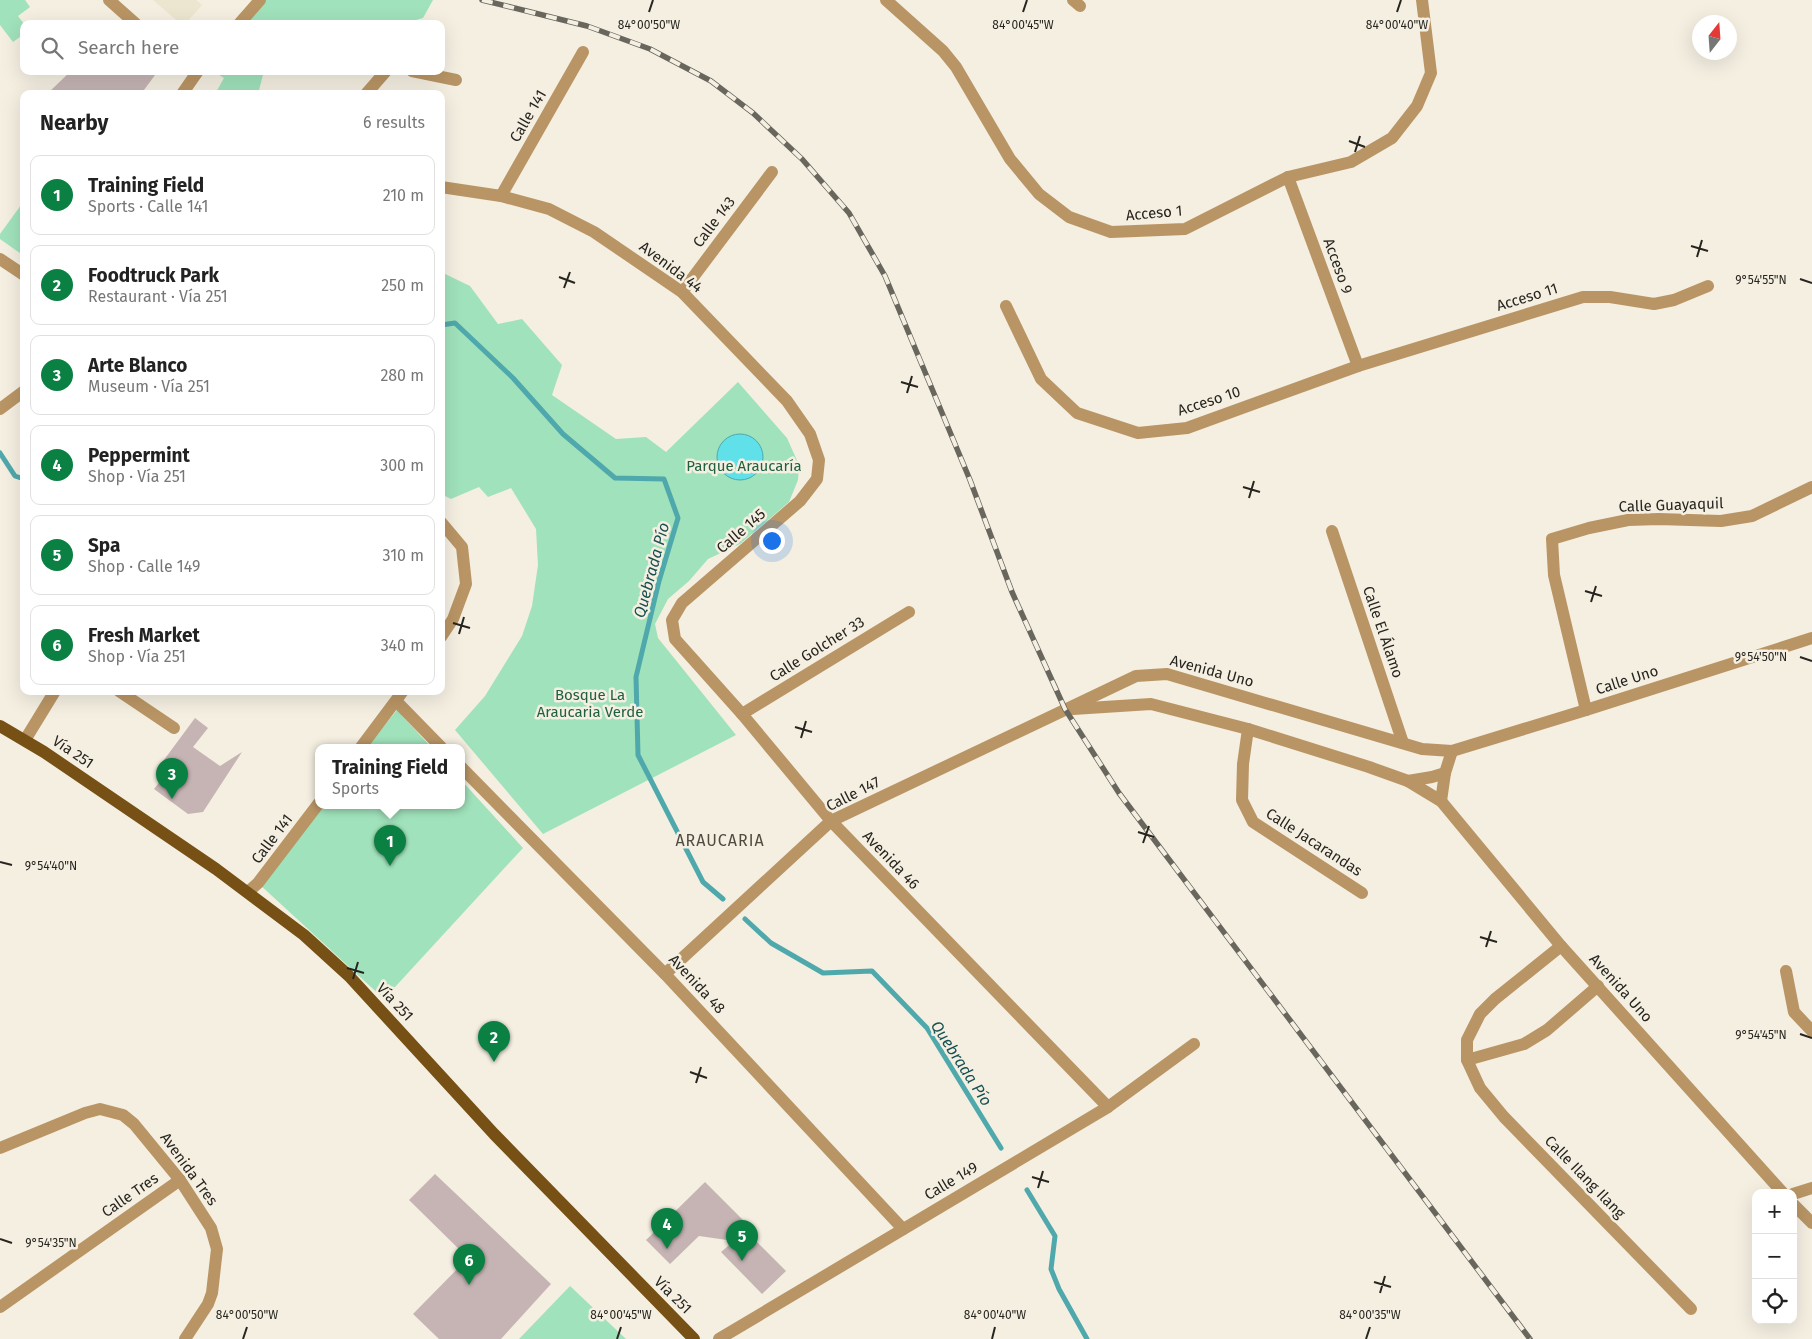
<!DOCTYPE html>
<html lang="en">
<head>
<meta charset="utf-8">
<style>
	:root { --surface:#fff; --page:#f2f2f2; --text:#222; --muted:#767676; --line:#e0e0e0; --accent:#0b8043 }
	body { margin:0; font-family:"Fira Sans",sans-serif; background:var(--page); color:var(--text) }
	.controls { position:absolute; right:15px; bottom:15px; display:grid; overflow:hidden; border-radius:10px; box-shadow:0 5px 20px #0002 }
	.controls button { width:45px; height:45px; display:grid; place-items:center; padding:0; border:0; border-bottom:1px solid var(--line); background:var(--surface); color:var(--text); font:25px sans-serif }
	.compass { position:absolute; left:1692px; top:15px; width:45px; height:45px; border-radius:50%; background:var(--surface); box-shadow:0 5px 20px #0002; rotate:17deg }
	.you { position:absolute; left:771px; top:540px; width:18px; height:18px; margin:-12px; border:4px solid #fff; border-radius:50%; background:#1a73e8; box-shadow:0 0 0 8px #1a73e833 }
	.badge { display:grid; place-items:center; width:32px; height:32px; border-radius:50%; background:var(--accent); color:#fff; font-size:16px; font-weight:700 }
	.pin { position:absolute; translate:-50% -41px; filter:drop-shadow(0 1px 2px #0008) }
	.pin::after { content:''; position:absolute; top:26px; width:18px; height:15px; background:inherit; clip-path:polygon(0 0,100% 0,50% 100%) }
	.popup { position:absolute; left:315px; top:744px; width:150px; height:65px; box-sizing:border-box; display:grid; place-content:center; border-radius:10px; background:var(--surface); filter:drop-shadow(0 1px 4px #0005); font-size:16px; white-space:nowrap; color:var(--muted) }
	.popup b { font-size:19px; color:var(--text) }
	.popup::after { content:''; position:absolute; left:50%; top:100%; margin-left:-10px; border:10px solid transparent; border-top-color:var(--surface) }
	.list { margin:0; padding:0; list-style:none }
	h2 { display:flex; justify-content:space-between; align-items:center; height:65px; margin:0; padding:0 20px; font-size:21px }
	h2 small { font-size:16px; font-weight:400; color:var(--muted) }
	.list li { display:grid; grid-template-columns:32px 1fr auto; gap:15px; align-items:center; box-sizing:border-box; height:80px; margin:0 10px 10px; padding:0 10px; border:1px solid var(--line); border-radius:10px }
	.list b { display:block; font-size:19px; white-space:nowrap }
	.list p { margin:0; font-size:16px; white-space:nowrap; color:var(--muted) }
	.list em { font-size:16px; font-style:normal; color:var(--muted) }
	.icon { flex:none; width:28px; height:28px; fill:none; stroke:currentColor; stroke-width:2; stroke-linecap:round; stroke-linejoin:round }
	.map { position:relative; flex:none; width:1812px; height:1339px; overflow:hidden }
	.search { position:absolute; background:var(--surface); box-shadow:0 5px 20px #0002; left:20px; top:20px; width:425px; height:55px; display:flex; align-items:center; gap:12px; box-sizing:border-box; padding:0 18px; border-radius:10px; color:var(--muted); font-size:19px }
	.panel { position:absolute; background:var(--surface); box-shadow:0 5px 20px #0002; left:20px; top:90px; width:425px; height:605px; border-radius:10px }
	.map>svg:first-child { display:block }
	.built { fill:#ece5cf }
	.green { fill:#a0e2bb }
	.water { fill:#60e0e8; stroke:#4fa8ac }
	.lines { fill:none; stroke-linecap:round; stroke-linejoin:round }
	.stream { stroke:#4fa8ac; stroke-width:5 }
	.building { fill:#c6b4b4 }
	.minor { stroke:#b99565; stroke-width:12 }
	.major { stroke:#765014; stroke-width:12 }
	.rail-casing { stroke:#69665e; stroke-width:5.5 }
	.rail { stroke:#f4efe1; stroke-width:4; stroke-dasharray:11; stroke-linecap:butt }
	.ticks { fill:none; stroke:#27251f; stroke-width:2 }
	.labels { text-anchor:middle; stroke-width:5; stroke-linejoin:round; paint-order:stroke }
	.street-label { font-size:15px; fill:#27251f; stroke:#f4efe1 }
	.park-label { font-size:15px; fill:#1e6040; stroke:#f4efe1 }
	.water-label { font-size:16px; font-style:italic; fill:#164f52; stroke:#f4efe1 }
	.neighbourhood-label { font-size:16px; letter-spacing:1px; fill:#4f4b3f; stroke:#f4efe1 }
	.ticks-label { font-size:12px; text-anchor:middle; fill:#27251f; stroke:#f4efe1; stroke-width:5; stroke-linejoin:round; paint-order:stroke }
</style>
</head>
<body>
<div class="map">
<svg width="1812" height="1339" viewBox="0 0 1812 1339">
	<rect width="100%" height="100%" fill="#f4efe1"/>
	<polygon class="built" points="153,0 196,0 202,5 185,24 181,24"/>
	<g class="green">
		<polygon points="0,0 25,0 30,7 18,16 24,24 24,34 13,42 0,25"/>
		<polygon points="261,0 433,0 423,18 402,24 343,24 339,20 333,24 241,24"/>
		<polygon points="213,71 264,71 258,94 215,94 224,78"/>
		<polygon points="24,201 24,256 0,239 0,234"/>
		<polygon points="441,272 470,286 498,324 522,319 562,365 552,395 616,439 646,437 666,452 738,382 787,438 799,465 798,480 789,502 740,544 708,559 689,581 668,599 655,624 658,638 736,735 543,834 455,730 485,696 522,636 532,606 538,565 536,529 511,488 488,497 479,487 451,499 441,494"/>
		<polygon points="397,710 431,747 367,747"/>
		<polygon points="461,780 523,848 384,999 258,883 321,805 461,805"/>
		<polygon points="570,1286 626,1339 519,1339"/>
	</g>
	<circle class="water" cx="740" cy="457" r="23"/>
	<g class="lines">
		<g class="stream">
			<polyline points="441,325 455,323 513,378 563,434 615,478 664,479 678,518 659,581 636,677 638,755 703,882 723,899"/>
			<polyline points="0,453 15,476 24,479"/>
			<polyline points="745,919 771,943 823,973 872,971 927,1028 1001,1148"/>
			<polyline points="1027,1190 1055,1236 1051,1269 1059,1289 1087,1339"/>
		</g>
	</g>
	<g class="building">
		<polygon points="71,71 158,71 141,94 47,94"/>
		<polygon points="195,718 208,728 193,747 220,766 242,752 203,812 188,814 154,789 166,774 158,768"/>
		<polygon points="435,1174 551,1284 501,1339 439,1339 413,1314 468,1258 409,1200"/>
		<polygon points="705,1182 751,1228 747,1232 786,1271 762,1294 721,1252 734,1241 699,1236 670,1264 646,1240"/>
	</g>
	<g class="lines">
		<g class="minor">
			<polyline points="109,0 136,24"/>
			<polyline points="886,0 943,51 956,67 1010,159 1039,194 1069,217 1111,232 1185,229 1288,177 1351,162 1392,138 1417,106 1431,73 1422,0"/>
			<polyline points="1073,0 1080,6"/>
			<polyline points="239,24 260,0"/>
			<polyline points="412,71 456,80"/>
			<polyline points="182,94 198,71"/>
			<polyline points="366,94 386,71"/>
			<polyline points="1288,177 1358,366"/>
			<polyline points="441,187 501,196 549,209 594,232 682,292 787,401 810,434 819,460 817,479 800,501 682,603 672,620 675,639 742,714 831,821 1108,1107"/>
			<polyline points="501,196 583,52"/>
			<polyline points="0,259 24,275"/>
			<polyline points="682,292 772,172"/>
			<polyline points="1006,306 1041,379 1077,413 1138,433 1187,428 1358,366 1583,297 1610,297 1654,304 1674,300 1708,286"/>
			<polyline points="0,409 24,391"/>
			<polyline points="441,522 462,547 466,584 453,619 441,637"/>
			<polyline points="1332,531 1403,743"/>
			<polyline points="119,691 174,728"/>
			<polyline points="396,701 441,747"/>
			<polyline points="1073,709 1151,704 1248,729 1369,767 1408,781 1441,801 1561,946 1783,1193"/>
			<polyline points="1586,710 1554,575 1552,539 1589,528 1628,520 1659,519 1721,521 1752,516 1812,487"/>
			<polyline points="742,714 909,612"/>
			<polyline points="1248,729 1243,764 1242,800 1253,822 1362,893"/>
			<polyline points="25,740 55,691"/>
			<polyline points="361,747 403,691"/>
			<polyline points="461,767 665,974 903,1229"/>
			<polyline points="1408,781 1432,777 1445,773"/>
			<polyline points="1441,801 1445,773 1452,751"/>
			<polyline points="248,892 258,883 319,803"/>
			<polyline points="1561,946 1495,999 1480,1014 1467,1040 1467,1060 1480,1088 1504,1117 1691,1309"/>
			<polyline points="1786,971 1794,1012 1812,1031"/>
			<polyline points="665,974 831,821 1136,676 1167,674 1422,749 1452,751 1586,710 1812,638"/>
			<polyline points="1467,1060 1524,1044 1547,1030 1598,986"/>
			<polyline points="0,1148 85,1113 100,1109 123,1115 134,1124 180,1180 211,1228 217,1249 212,1293 208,1304 185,1339"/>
			<polyline points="1793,1194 1812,1188"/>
			<polyline points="1793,1204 1812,1223"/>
			<polyline points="0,1307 180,1180"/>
			<polyline points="719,1339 1108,1107 1194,1044"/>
		</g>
		<polyline class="major" points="0,726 44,752 216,869 304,935 349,976 494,1134 694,1339"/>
		<defs>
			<polyline id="rail" points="482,0 587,26 650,49 711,81 753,113 802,159 849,213 885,276 970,480 1012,592 1065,709 1119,793 1530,1339"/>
		</defs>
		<use href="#rail" class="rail-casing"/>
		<use href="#rail" class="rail"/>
	</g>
	<path class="ticks" d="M649,12L653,0M1023,12L1027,0M1397,12L1401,0M1349,141L1365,147M1355,152L1360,136M1691,246L1708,251M1697,257L1702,240M559,277L575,283M1800,279L1812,283M564,288L570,272M901,382L918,387M907,393L912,376M1243,487L1260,492M1249,498L1254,481M1585,591L1602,596M1591,602L1596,586M453,623L470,628M459,634L464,617M1800,657L1812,661M795,727L812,732M801,738L806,721M1138,832L1154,837M1143,843L1149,826M0,862L12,865M1480,937L1497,942M1486,947L1491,931M347,968L364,973M353,979L358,962M1800,1034L1812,1038M690,1072L707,1078M696,1083L701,1067M1032,1177L1049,1182M1038,1188L1043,1171M0,1239L12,1243M1374,1282L1391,1287M1380,1293L1385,1276M243,1339L247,1327M617,1339L621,1327M992,1339L995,1327M1366,1339L1370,1327"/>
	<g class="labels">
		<g class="street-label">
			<text transform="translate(528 116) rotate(-60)" y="5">Calle 141</text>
			<text transform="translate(1154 213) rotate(-5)" y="5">Acceso 1</text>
			<text transform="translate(714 222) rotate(-53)" y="5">Calle 143</text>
			<text transform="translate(1338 266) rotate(70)" y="5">Acceso 9</text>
			<text transform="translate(671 267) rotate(37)" y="5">Avenida 44</text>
			<text transform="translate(1527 297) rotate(-17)" y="5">Acceso 11</text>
			<text transform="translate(1209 401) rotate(-18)" y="5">Acceso 10</text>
			<text transform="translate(1671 505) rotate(-2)" y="5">Calle Guayaquil</text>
			<text transform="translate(741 531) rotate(-41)" y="5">Calle 145</text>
			<text transform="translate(1383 632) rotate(71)" y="5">Calle El Álamo</text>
			<text transform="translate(817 649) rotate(-32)" y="5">Calle Golcher 33</text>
			<text transform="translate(1212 671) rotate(15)" y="5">Avenida Uno</text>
			<text transform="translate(1627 680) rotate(-18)" y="5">Calle Uno</text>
			<text transform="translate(73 752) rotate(34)" y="5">Vía 251</text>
			<text transform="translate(853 794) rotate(-27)" y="5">Calle 147</text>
			<text transform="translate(272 839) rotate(-53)" y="5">Calle 141</text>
			<text transform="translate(1314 842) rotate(33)" y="5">Calle Jacarandas</text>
			<text transform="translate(891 860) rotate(46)" y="5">Avenida 46</text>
			<text transform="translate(697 984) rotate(47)" y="5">Avenida 48</text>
			<text transform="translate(1621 988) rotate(48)" y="5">Avenida Uno</text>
			<text transform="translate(395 1002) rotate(47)" y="5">Vía 251</text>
			<text transform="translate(189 1169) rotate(54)" y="5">Avenida Tres</text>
			<text transform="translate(1585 1177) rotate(46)" y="5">Calle Ilang Ilang</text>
			<text transform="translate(951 1181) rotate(-31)" y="5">Calle 149</text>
			<text transform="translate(130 1195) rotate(-35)" y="5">Calle Tres</text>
			<text transform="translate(673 1295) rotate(45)" y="5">Vía 251</text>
		</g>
		<g class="park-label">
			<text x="744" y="471">Parque Araucaría</text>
			<text x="590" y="700">Bosque La<tspan x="590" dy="17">Araucaria Verde</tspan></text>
		</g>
		<g class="water-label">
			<text transform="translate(651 570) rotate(-75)" y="6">Quebrada Pío</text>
			<text transform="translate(962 1063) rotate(57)" y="6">Quebrada Pío</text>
		</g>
		<g class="neighbourhood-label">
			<text x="720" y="846">ARAUCARIA</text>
		</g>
	</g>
	<g class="ticks-label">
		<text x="649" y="29">84°00'50"W</text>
		<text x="1023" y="29">84°00'45"W</text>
		<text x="1397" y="29">84°00'40"W</text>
		<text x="1761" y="284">9°54'55"N</text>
		<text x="1761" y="661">9°54'50"N</text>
		<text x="51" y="870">9°54'40"N</text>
		<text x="1761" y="1039">9°54'45"N</text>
		<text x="51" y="1247">9°54'35"N</text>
		<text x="247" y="1319">84°00'50"W</text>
		<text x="621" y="1319">84°00'45"W</text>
		<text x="995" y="1319">84°00'40"W</text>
		<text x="1370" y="1319">84°00'35"W</text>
	</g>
</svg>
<div class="controls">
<button>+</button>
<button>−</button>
<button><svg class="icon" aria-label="locate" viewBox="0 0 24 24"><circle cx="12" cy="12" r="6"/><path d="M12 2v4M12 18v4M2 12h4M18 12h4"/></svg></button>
</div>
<svg class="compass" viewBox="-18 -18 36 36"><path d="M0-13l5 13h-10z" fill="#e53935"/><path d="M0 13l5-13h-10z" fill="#767676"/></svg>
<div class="you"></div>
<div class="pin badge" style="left:390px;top:866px">1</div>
<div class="popup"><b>Training Field</b>Sports</div>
<div class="pin badge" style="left:494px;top:1062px">2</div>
<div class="pin badge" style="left:172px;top:799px">3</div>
<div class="pin badge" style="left:667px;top:1249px">4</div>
<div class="pin badge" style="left:742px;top:1261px">5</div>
<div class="pin badge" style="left:469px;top:1285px">6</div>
<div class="search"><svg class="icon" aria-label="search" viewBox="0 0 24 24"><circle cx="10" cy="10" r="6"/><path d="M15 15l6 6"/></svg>Search here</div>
<section class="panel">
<h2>Nearby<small>6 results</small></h2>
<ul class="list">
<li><span class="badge">1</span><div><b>Training Field</b><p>Sports · Calle 141</p></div><em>210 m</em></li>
<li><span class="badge">2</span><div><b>Foodtruck Park</b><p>Restaurant · Vía 251</p></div><em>250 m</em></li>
<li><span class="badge">3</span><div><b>Arte Blanco</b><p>Museum · Vía 251</p></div><em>280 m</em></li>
<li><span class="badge">4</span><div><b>Peppermint</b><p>Shop · Vía 251</p></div><em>300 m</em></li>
<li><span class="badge">5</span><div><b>Spa</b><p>Shop · Calle 149</p></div><em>310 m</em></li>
<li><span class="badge">6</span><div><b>Fresh Market</b><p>Shop · Vía 251</p></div><em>340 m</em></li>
</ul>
</section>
</div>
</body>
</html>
